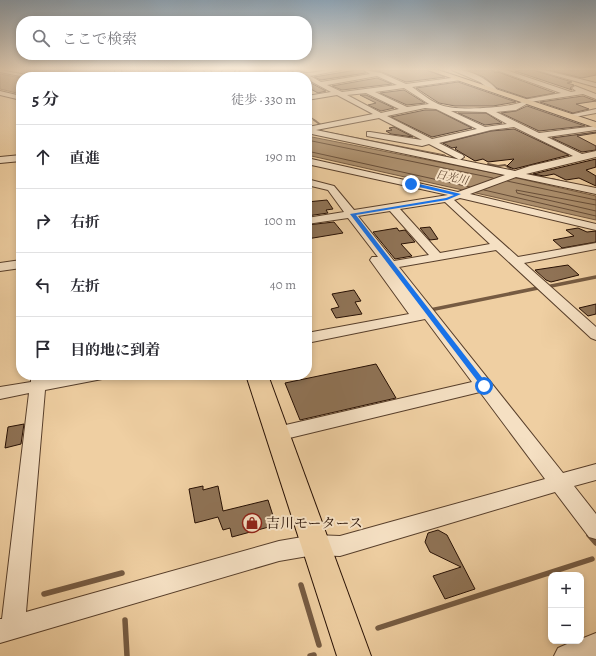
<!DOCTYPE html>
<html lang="ja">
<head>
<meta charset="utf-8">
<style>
	:root { --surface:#fff; --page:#f7f7f7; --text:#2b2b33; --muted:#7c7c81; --line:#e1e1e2 }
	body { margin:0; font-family:Alegreya,"Noto Serif JP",serif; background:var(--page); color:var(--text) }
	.controls { position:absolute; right:12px; bottom:12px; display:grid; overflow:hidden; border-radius:8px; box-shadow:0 2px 6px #0003 }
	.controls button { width:36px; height:36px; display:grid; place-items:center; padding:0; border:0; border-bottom:1px solid var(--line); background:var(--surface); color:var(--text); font:20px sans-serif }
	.stop { position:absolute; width:12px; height:12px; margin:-9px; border:3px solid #1a73e8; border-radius:50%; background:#fff }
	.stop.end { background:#1a73e8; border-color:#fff; box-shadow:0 1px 4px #0008 }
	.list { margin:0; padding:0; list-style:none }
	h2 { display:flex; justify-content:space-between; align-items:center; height:52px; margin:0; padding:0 16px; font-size:17px }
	h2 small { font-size:13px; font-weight:400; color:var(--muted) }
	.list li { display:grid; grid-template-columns:26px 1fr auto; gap:12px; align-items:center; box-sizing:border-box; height:64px; padding:0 16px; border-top:1px solid var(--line) }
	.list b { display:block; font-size:15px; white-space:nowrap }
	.list em { font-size:13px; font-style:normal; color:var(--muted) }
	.icon { flex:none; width:22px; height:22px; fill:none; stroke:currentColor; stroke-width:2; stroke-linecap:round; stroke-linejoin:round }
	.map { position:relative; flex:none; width:596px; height:656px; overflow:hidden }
	.search { position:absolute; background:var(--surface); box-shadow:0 2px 6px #0003; left:16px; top:16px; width:296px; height:44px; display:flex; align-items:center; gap:10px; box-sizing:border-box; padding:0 14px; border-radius:16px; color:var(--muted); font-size:15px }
	.panel { position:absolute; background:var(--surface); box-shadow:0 2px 6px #0003; left:16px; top:72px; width:296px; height:308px; border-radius:16px }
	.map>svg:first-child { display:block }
	.green { fill:#cdae87; stroke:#7a5e45 }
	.water { fill:#ab8e6c; stroke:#765b42 }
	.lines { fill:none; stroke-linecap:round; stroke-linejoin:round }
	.shore { stroke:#684e38; stroke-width:1 }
	.stream-far3 { stroke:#765b42; stroke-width:1.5 }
	.stream-far2 { stroke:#765b42; stroke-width:2 }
	.stream-far1 { stroke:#765b42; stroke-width:3.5 }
	.stream { stroke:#765b42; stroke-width:5.5 }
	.building { fill:#8f7356; stroke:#260f03 }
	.minor-casing { stroke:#583f2b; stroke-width:2 }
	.major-casing { stroke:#260f03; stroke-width:2 }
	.highway-casing { stroke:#260f03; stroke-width:2 }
	.minor { fill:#f5e0c3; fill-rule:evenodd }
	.major { fill:#efcfa2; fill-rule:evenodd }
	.highway { fill:#efcfa2; fill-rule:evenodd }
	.route { fill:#1a73e8 }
	.labels { text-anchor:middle; stroke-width:4; stroke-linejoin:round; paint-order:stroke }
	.far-water-label { font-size:11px; font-style:italic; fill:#624832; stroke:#f5e0c3 }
	.near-poi-label { font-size:14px; fill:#260f03; stroke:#f5e0c3; text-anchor:start }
</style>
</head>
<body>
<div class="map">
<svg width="596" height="656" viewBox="0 0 596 656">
	<rect width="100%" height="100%" fill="#efcfa2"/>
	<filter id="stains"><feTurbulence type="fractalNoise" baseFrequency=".005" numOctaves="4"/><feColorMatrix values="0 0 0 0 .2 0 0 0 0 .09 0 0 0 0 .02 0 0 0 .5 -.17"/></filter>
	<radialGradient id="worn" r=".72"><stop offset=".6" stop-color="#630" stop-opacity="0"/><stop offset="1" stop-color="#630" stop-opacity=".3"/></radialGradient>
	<polygon class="green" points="311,129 445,155 447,157 462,160"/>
	<g class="water">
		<polygon points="0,74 21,78 21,94 0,89"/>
		<polygon points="307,136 499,174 596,196 596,220 307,155"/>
	</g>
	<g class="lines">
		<g class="shore">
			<polyline points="307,140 493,178"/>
			<polyline points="307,151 470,187"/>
			<polyline points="507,181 596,200"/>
			<polyline points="484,190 596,216"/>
			<polyline points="596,205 516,190 517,193 596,211"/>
		</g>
		<g class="stream-far3">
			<polyline points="28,72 47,77"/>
			<polyline points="237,77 240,70"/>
			<polyline points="307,115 316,121"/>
		</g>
		<g class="stream-far2">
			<polyline points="314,120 321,125"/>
			<polyline points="488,164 498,166 505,165 512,170"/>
			<polyline points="528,174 543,177"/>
			<polyline points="552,179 564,182"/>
		</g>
		<g class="stream-far1">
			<polyline points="551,286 596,277"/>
			<polyline points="430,310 538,288"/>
		</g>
		<g class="stream">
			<polyline points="589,535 596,543"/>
			<polyline points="301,585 319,645"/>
			<polyline points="44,594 122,573"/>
			<polyline points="125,620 127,656"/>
			<polyline points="378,628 592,559"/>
			<polyline points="310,656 314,655"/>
		</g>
	</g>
	<g class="building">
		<polygon points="356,70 363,70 366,73 321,80 314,77"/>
		<polygon points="370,70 427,70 445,77 406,82 382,72"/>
		<polygon points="465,70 494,70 494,72 498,72 555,93 527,98 497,88 484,77"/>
		<polygon points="524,70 535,70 536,71 572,82 567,83 574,85 570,88 572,90 515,71"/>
		<polygon points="548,70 596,70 596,75 582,78"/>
		<polygon points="377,78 392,84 342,90 332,86"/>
		<polygon points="307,81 326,91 318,93 307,87"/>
		<polygon points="458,82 516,102 493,106 455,106 439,103 416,88"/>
		<polygon points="404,90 425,103 407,105 380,93"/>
		<polygon points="360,95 366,95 394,108 381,111 368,105 376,103"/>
		<polygon points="583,96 596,101 576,104 589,109 573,113 540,102"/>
		<polygon points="527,106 585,126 539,131 501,113 516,111"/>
		<polygon points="425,110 436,110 472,128 432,137 391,117"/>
		<polygon points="458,113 486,113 502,123 485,125"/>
		<polygon points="394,127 413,137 391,134 386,131 392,130 389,128"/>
		<polygon points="514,129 569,155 514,169 507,166 514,159 488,162 483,159 475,161 455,149 457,147 452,148 443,143 491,131"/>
		<polygon points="596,132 596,133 577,136 596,146 596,150 582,152 552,138"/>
		<polygon points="596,159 596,167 586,170 596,176 596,186 579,178 566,180 554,174 544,176 533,174"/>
		<polygon points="327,200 333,209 326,210 328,213 307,216 307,202"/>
		<polygon points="334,222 343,233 307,239 307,225"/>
		<polygon points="430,227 438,239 430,240 420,228"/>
		<polygon points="397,228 399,231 405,230 415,242 401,244 412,256 395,259 373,232"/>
		<polygon points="578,228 587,232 596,231 596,242 562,248 553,240 574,236 566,230"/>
		<polygon points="568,265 579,275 551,282 546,280 535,270"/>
		<polygon points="354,290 361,301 355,302 362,314 336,318 331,309 339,307 332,294"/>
		<polygon points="596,304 596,314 588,316 579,308"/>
		<polygon points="376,364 396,398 300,420 285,383"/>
		<polygon points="24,424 21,444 5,448 8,427"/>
		<polygon points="203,486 203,490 218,486 223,511 268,500 276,525 232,537 230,528 223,530 218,517 195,523 189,489"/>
		<polygon points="438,530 447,535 475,589 445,599 433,576 461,567 430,552 425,542 428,533"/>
	</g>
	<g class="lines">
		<defs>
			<g id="minor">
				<polygon points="0,70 37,77 25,77 0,72"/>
				<polygon points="115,70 121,70 122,77 116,77"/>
				<polygon points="204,70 210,70 214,77 208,77"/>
				<polygon points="223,70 232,70 227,72 225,77 219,77"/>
				<path d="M291,70C297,69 301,73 306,73C318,73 329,68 341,70L310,76L321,82L370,74L364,70L381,73L406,84L459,77L462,79L461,80L412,87C421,93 429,100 438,104C453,112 507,108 522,102L523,100L561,93L499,71L498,70H506L571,92L576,91L572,88L575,86L596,94V99L583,94L530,102L516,110L496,112L539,133L596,126V130L547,137L582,154L596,151V157L526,174L596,188V194L516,177L470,194L596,224V230L460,198L454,200L518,257L596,243V249L524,263L596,327V340L591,338L496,250L399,267L563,473L596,464V480L574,486L596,514V539L589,537L555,492L340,556L314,555L279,561L0,643V619H2L29,393L0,399V387L31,382V375H47L46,379L67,375H105L102,379L97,380L45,390L26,612L279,541L314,535L340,536L545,479L480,392L277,441L271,439L268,434L271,429L277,427L472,382L425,319L307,343V333L409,314L370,260L372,257H378L348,218L307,224V218L344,212L328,190L307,185V179L334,186L354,210L448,195L307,164V158L458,192L505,175L307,133L308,127L373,114L337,95L307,100V96L331,92L307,79V77L301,76ZM377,76L397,85L342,92L327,85ZM404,88L429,104L407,107L375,92ZM366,93L399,109L381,113L347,95ZM425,108L436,109L477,129L432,139L387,116ZM451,111L486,112L507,124L485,127ZM379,118L422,140L370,132H367V136L422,146L429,144L460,160L464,157L463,155L439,143L491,130L514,127L573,156L530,166L515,171L316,130ZM445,202L490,244L440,253L400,209ZM390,211L429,255L394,261L358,216Z"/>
				<path d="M452,70C467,68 489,79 498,91L493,92L480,82Z"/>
				<polygon points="536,70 544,70 596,83 596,87"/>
				<polygon points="0,91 21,96 21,100 0,95"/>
				<polygon points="596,109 596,113 569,118 565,116"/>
				<polygon points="21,155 21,161 0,163 0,157"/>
				<polygon points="21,260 21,268 0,271 0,263"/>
				<polygon points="596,633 596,656 554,656 558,648 574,641 581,641 581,639"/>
			</g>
			<polygon id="major" points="428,70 438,70 596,122 596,128"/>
			<g id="highway">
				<polygon points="227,70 235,70 231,77 221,77"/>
				<polygon points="246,375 268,375 371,656 337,656"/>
			</g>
		</defs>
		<use href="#minor" class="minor-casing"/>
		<use href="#major" class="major-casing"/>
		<use href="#highway" class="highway-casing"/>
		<use href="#minor" class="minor"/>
		<use href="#major" class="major"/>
		<use href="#highway" class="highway"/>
	</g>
	<linearGradient id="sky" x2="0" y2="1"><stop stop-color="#8fa5b6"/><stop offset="0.43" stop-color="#f8e9d5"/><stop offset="1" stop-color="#f8e9d5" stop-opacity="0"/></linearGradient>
	<rect width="596" height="161" fill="url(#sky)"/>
	<polygon class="route" points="411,182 461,194 447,200 356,215 487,384 487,387 482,387 350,214 446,198 454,195 410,185"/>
	<defs>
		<symbol id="shop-ring" viewBox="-11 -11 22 22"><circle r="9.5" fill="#f5e0c3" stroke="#8f2418" stroke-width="1.5"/><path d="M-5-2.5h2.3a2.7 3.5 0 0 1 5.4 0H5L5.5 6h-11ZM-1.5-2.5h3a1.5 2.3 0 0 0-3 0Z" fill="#8f2418"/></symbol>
	</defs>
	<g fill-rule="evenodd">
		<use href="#shop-ring" x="241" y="512" width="22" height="22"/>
	</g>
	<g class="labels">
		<g class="far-water-label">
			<text transform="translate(452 177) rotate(12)" y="4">日光川</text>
		</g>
		<g class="near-poi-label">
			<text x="266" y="528">吉川モータース</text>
		</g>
	</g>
	<rect width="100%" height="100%" filter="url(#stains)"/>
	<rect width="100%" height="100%" fill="url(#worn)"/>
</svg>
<div class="controls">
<button>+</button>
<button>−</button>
</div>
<div class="stop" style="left:484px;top:386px"></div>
<div class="stop end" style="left:411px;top:184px"></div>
<div class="search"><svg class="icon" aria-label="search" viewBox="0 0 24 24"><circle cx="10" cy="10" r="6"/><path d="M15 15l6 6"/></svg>ここで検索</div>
<section class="panel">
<h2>5 分<small>徒歩 · 330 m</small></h2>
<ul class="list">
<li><svg class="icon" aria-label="ahead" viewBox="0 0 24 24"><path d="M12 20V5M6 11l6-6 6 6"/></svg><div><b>直進</b></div><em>190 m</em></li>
<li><svg class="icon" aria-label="right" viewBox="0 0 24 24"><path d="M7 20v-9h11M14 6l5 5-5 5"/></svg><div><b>右折</b></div><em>100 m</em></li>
<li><svg class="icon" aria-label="left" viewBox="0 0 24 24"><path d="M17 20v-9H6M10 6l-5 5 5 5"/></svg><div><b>左折</b></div><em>40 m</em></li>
<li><svg class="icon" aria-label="arrive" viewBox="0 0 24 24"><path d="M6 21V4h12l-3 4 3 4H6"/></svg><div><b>目的地に到着</b></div></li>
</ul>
</section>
</div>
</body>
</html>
